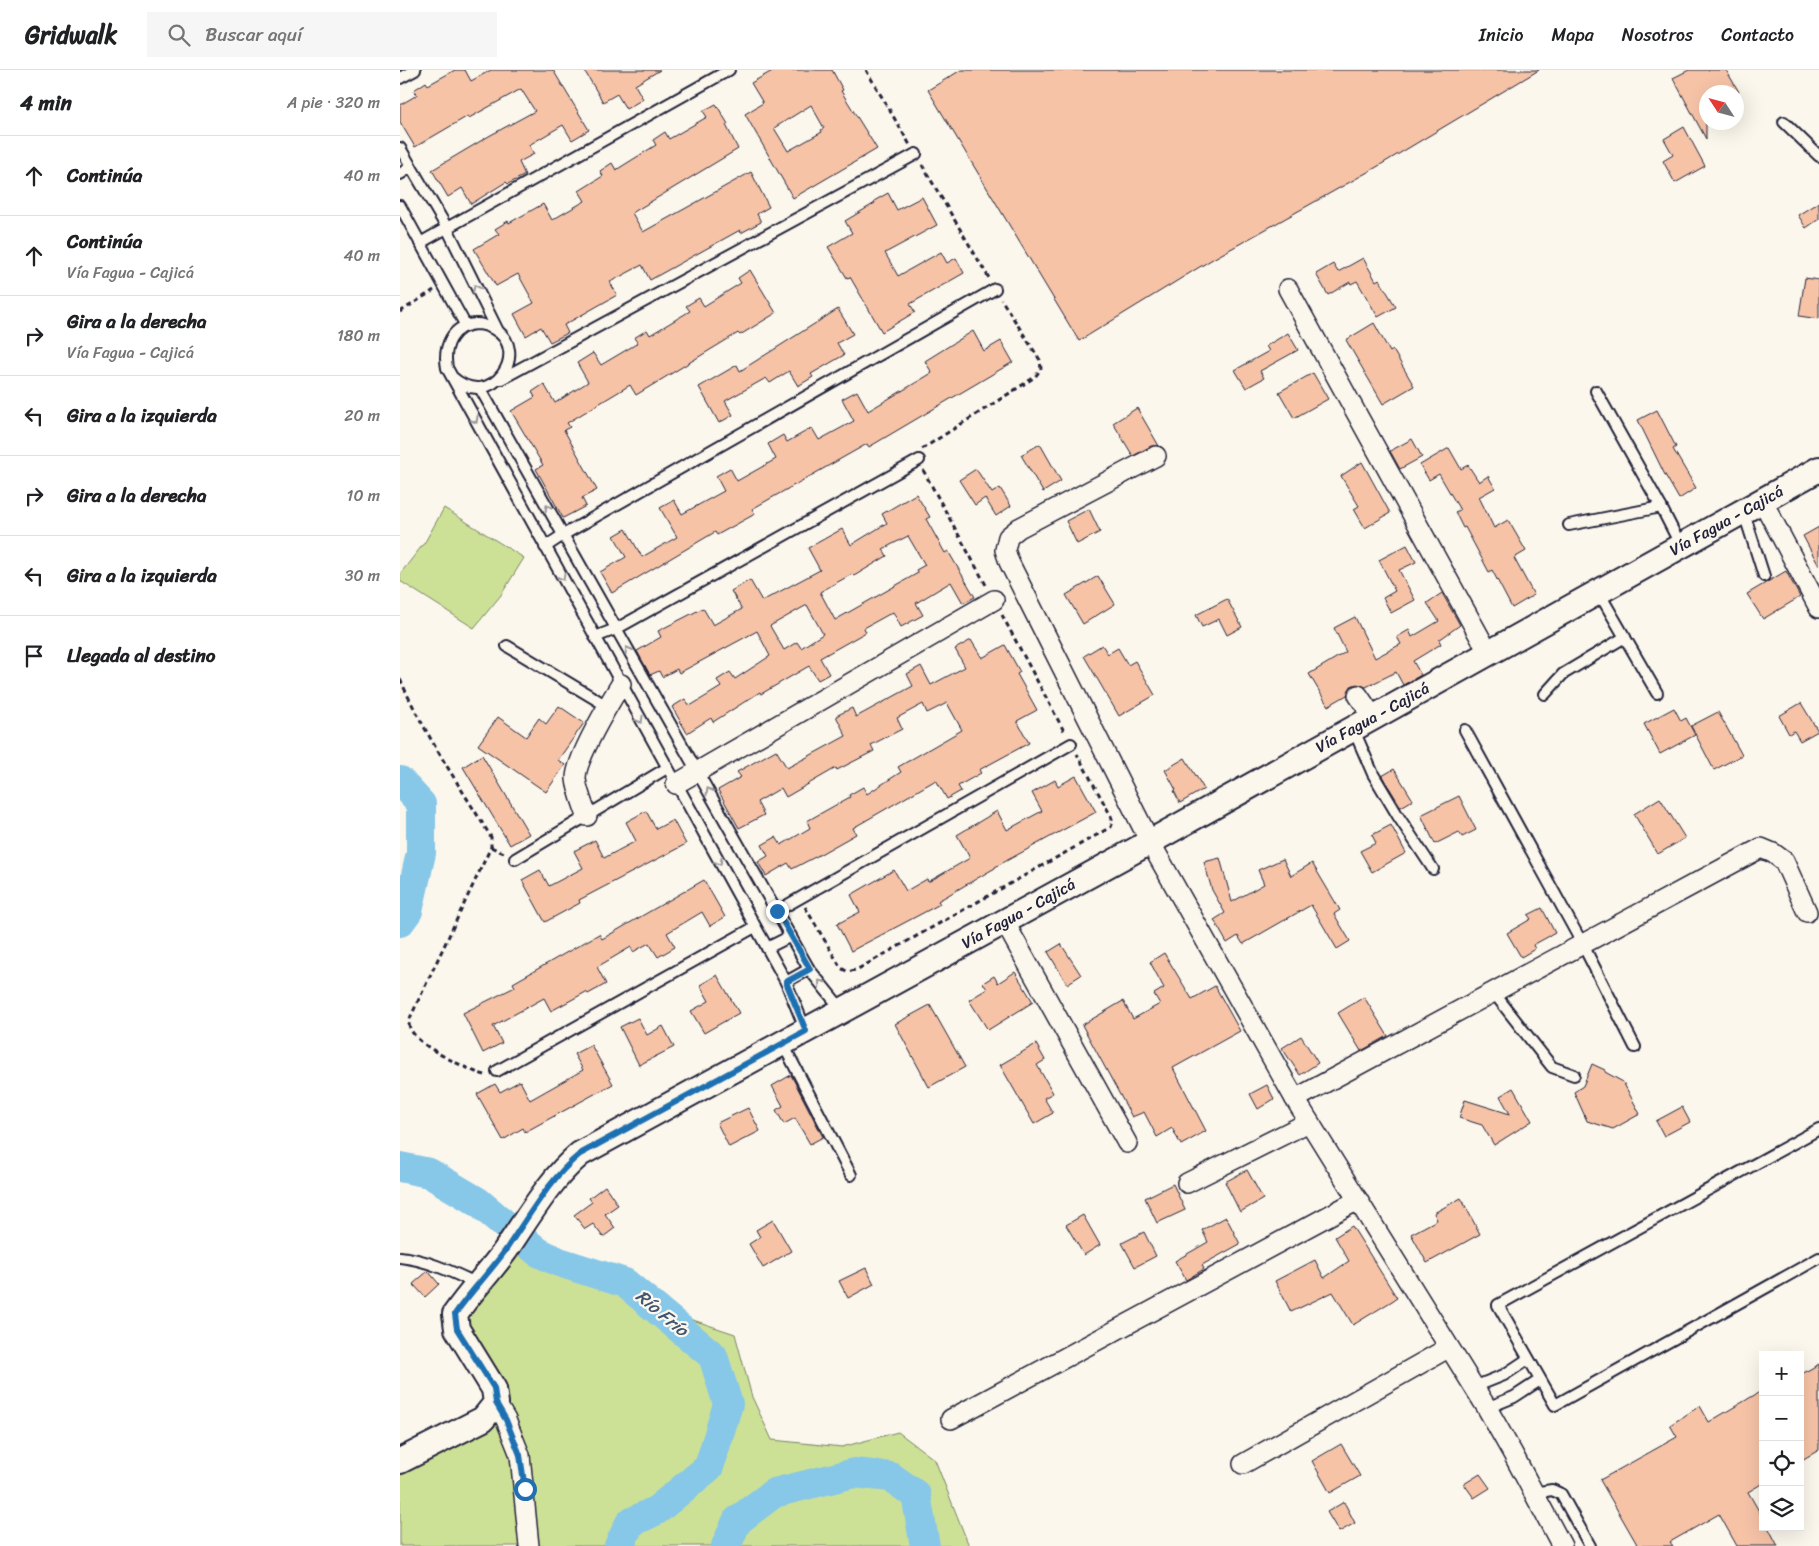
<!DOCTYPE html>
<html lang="es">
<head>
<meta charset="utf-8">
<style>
	:root { --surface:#fff; --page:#f6f6f6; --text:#202124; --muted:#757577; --line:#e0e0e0 }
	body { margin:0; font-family:Sriracha,sans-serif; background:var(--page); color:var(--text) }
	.controls { position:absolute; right:15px; bottom:15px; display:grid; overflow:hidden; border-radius:0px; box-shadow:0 5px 20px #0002 }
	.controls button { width:45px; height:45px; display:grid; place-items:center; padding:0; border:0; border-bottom:1px solid var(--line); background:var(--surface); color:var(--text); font:25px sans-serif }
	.compass { position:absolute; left:1299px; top:15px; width:45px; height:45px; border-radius:50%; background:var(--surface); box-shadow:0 5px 20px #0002; rotate:306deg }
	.stop { position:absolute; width:15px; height:15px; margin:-11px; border:4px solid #1f6fb2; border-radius:50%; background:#fff }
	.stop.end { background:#1f6fb2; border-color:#fff; box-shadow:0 1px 5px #0008 }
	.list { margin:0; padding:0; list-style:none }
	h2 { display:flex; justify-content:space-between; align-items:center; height:65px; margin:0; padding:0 20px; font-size:21px }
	h2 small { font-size:16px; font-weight:400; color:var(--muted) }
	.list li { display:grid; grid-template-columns:32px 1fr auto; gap:15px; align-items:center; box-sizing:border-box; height:80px; padding:0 20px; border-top:1px solid var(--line) }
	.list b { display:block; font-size:19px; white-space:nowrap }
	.list p { margin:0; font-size:16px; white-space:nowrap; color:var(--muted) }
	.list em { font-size:16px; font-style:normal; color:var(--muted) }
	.icon { flex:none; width:28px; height:28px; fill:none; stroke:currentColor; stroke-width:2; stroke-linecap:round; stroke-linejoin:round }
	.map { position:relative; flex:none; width:1419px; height:1476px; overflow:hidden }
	header { display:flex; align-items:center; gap:30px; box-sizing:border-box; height:70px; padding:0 25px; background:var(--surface); border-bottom:1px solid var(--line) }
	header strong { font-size:24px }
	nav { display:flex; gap:28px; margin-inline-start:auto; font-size:18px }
	.search { width:350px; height:45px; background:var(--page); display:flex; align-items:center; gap:12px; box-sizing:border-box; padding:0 18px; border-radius:0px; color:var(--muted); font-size:19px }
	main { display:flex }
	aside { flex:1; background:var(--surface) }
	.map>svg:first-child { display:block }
	.green { fill:#cde196; stroke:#788268 }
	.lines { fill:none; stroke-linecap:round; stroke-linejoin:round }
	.river { stroke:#87c7e8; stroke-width:30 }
	.building { fill:#f6c3a7; stroke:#22223b; fill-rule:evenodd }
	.service-casing { stroke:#22223b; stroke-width:14 }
	.minor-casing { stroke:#22223b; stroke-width:22 }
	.tertiary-casing { stroke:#22223b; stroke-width:28 }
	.path { stroke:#22223b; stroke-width:3; stroke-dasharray:5 4; stroke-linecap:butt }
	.service { stroke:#fbf7ec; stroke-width:10 }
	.minor { stroke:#fbf7ec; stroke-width:19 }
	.tertiary { stroke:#fbf7ec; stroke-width:24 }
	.oneway { stroke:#99979c }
	.route { stroke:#1f6fb2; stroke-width:6 }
	.labels { text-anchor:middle; stroke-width:4.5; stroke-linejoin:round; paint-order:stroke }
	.street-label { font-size:16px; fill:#22223b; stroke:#fbf7ec }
	.water-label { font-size:18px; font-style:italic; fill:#40546f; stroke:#fbf7ec }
</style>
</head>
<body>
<header>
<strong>Gridwalk</strong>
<div class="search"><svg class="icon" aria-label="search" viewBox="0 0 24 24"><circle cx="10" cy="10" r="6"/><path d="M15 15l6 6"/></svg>Buscar aquí</div>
<nav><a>Inicio</a><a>Mapa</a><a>Nosotros</a><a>Contacto</a></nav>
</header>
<main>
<aside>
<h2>4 min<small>A pie · 320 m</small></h2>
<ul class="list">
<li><svg class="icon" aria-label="ahead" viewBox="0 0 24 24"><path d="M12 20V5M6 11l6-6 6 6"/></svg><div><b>Continúa</b></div><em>40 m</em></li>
<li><svg class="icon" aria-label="ahead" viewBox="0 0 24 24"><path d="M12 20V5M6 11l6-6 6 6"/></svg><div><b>Continúa</b><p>Vía Fagua - Cajicá</p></div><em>40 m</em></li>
<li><svg class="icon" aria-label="right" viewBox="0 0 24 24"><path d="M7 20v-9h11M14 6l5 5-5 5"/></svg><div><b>Gira a la derecha</b><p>Vía Fagua - Cajicá</p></div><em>180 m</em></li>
<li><svg class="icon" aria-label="left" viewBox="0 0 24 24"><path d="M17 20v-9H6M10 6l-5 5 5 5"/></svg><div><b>Gira a la izquierda</b></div><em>20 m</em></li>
<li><svg class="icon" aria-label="right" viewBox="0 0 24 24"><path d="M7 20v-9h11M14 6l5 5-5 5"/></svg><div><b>Gira a la derecha</b></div><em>10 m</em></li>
<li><svg class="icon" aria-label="left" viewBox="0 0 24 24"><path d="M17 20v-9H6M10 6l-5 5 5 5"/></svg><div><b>Gira a la izquierda</b></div><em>30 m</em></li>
<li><svg class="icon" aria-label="arrive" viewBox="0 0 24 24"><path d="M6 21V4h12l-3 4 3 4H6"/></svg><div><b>Llegada al destino</b></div></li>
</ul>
</aside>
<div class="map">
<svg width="1419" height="1476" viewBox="0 0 1419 1476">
	<rect width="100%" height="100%" fill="#fbf7ec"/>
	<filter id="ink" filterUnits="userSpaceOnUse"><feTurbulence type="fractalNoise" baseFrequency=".02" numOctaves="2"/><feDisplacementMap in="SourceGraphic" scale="10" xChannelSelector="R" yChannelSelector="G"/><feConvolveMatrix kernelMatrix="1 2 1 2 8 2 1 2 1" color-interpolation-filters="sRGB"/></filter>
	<g filter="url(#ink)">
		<g class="green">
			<polygon points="44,438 124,488 101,525 74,558 0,511 0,504 25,472"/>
			<path d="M125,1170C157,1199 188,1196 224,1212C235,1217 258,1240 269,1249L287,1248L335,1264L352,1327L372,1370L442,1377L498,1362L535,1390L569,1476H0V1391L96,1333L57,1259Z"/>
		</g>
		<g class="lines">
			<g class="river">
				<polyline points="0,711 21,734 21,783 8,841 0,852"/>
				<polyline points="0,1097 29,1103 78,1132 138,1182 159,1192 225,1213 313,1286 328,1334 309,1397 257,1440 230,1453 219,1476"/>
				<polyline points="326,1476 337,1451 374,1423 454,1403 491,1407 516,1425 525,1476"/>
			</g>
		</g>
		<g class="building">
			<polygon points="55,0 65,0 71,11 91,0 153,0 189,60 172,70 163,55 129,75 134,84 119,92 125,105 108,114 106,112 71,134 62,118 48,127 32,100 89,66 135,41 121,19 69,48 68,46 15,77 0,52 0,35 17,25 14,20 26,12 28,15"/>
			<polygon points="184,0 260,0 235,15 243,29 226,39 217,24 203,32"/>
			<path d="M374,0H432L443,20L441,21L477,79L393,128L345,44L363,33L351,13ZM411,35L424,58L421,60L422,62L388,81L374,58Z"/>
			<polygon points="561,0 1139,0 975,98 811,190 679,271 528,20"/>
			<polygon points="1289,0 1326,0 1339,22 1306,22 1306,69 1273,8"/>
			<polygon points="316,34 328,54 326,55 338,79 232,143 243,162 351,102 369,137 357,144 361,152 341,163 340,160 250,210 242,195 210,212 217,225 164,255 168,263 150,272 141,257 126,266 114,244 134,233 118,204 96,216 74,179 99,164 95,159 108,151 109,153 143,134 152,150 185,131 179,121 203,106 200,101 212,93 216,100 256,75 253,70 265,62 269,69 307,47 303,41"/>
			<polygon points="1284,57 1305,96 1275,113 1263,91 1273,85 1264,69"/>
			<polygon points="488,123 497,140 522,127 537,155 485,183 498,206 541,182 547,193 556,188 564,203 510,234 515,242 482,262 450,207 447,208 428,177 452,163 445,151 475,133 474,131"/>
			<polygon points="1419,132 1419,149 1406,158 1398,145"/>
			<polygon points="963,188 976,211 979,209 996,237 978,247 957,211 951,214 950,212 928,225 916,204 933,194 938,202"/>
			<polygon points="350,200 376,243 340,265 338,263 236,325 230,315 167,353 170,357 164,360 197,420 182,428 186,436 163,448 136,399 143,395 111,341 135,327 132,322 144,314 155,333 188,312 177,293 193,283 201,295 238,273 234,268 247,260 250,265 290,241 286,236 299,228 304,236 341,213 338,208"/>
			<polygon points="1405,208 1419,210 1419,249 1399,246"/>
			<polygon points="438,239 453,264 437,273 444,285 411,304 413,307 398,316 389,301 370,313 366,308 325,331 333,345 319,353 299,317 337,295 340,301"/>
			<polygon points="974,253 990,282 993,280 1014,316 983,334 946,270"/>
			<polygon points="573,261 584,281 601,271 613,292 469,377 467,374 352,439 355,444 317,465 315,462 212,523 200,502 226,487 214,466 226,459 242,487 277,467 260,438 274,430 282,444 324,421 316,406 330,398 337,411 376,389 368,374 383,365 387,372 412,358 419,370 454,351 442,329 457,321 468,341 532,303 525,291"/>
			<polygon points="888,263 898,280 860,301 864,308 846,318 835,300 869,281 866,276"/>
			<polygon points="913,303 928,329 894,348 879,322"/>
			<polygon points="737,338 759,376 751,376 733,386 713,353"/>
			<polygon points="1257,340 1276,377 1273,379 1296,418 1279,429 1264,403 1238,350"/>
			<polygon points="1012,369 1022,387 1000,399 990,381"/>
			<polygon points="640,374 661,411 643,422 621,385"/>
			<polygon points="1049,378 1061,399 1068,395 1079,412 1088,406 1095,418 1079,427 1094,458 1108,450 1126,481 1114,488 1134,525 1112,538 1092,500 1089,502 1065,457 1063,458 1055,442 1060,440 1039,404 1029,410 1020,395"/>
			<polygon points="962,392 990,443 965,458 954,439 959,436 941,406"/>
			<polygon points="576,399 592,423 600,418 611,436 596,446 585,428 575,435 559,410"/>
			<path d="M516,424L530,447L526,449L545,483L548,481L575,527L563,533L551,512L516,533L523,545L501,557L493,542L464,558L466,562L420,588L429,604L418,610L409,596L361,624L360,622L313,652L311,648L287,663L272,637L285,629L290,636L321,617L317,610L330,602L335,609L370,586L357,561L279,603L277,599L262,607L259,601L250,605L237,581L261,567L258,561L303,538L313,555L342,539L331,521L350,510L362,531L420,500L408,478L442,459L451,475L487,453L482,444ZM508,466L525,495L516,500L518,503L435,550L420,522L452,504L454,506L487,486L483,479ZM407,535L423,564L401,578L397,572L384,580L370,556Z"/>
			<polygon points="689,439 700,462 677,474 666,451"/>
			<polygon points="1419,457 1419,496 1403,466"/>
			<polygon points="1007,475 1016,492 999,500 1015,530 991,543 983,528 995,521 979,490"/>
			<polygon points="1386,501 1400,527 1363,549 1347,524"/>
			<polygon points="698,506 715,534 683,554 666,525"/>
			<polygon points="1042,523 1060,555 1039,570 1041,574 1013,591 1021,605 1003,615 996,602 966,617 957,614 951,616 947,625 928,636 909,604 946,582 934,558 955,547 975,588 1001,574 997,567 1009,560 1012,567 1039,551 1027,533"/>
			<polygon points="827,529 842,557 827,565 819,549 802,557 796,545"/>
			<polygon points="571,570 582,588 605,575 620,602 617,604 637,640 617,651 629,673 579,700 581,703 558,716 561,721 547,729 536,710 453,758 456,764 417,786 392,799 388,793 366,806 358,792 368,786 362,775 376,767 381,775 410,758 407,751 450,727 449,725 463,717 467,724 501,702 498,697 562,660 547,633 527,643 523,634 497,648 502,659 471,675 474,681 437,700 436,698 386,727 381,718 357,732 364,745 339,758 318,720 341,707 337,702 376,680 387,698 446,666 436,646 452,638 456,647 513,616 507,604 521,596 531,615 565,597 555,579"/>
			<polygon points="702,575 708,584 718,578 728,595 735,591 755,625 719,646 684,586"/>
			<polygon points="1401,633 1418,661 1400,671 1394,661 1389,664 1379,646"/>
			<polygon points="159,636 184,653 158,690 165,695 146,722 78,675 98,647 126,667 139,648 146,654"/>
			<polygon points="1274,638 1281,651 1286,648 1295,665 1260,684 1244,654"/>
			<polygon points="1318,642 1342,685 1314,700 1291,656"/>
			<polygon points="82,685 129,764 110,775 63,697"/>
			<polygon points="785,688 804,719 780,733 774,721 776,720 765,700"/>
			<polygon points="994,699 1013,730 1001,737 982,706"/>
			<polygon points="676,706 696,742 595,797 595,798 538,831 540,834 451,881 437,854 460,842 451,825 494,800 506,821 527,809 528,812 570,788 557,765 597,741 607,760 642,741 632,723 655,710 658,716"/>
			<polygon points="1059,726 1076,760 1062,767 1059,762 1035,774 1021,745"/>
			<polygon points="1260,728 1285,768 1258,784 1234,744"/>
			<polygon points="246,741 256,759 273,750 286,774 179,830 180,833 145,852 122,810 140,800 149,816 183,798 174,781 195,770 204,788 236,771 226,752"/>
			<polygon points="991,755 1006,783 972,802 960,781 976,773 972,765"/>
			<polygon points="820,788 832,832 864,814 858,800 883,789 891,806 912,793 940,840 934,844 950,871 937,879 911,835 843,874 838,866 827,873 814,850 825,843 812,820 804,792"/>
			<polygon points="304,810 325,847 310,856 302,842 267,863 275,877 258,887 249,873 233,882 231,877 197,897 206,914 188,924 186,922 151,941 144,928 93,956 102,973 83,983 63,943 115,917 113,913 199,864 202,869"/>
			<polygon points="1142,838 1155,863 1133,875 1135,879 1121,887 1107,863 1131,849 1128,845"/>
			<polygon points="661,874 681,905 667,914 648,882"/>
			<polygon points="764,883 792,929 815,916 840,961 773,998 806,1061 781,1075 772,1058 757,1067 744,1042 732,1047 682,955 723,931 733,949 760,934 754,924 764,918 750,892"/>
			<polygon points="615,902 633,932 588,960 569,930 587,919 583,913 594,906 598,913"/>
			<polygon points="317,905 339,943 304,963 291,941 309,931 300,915"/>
			<polygon points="964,927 988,966 961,981 938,943"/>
			<polygon points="530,935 565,997 529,1017 495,954"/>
			<polygon points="238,948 247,965 263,956 274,977 239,995 220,957"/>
			<polygon points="901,966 918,993 900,1005 882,978"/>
			<polygon points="636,974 645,990 637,995 653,1023 644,1028 653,1043 634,1054 600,995"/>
			<polygon points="191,975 213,1014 125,1062 123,1058 103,1070 77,1024 95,1014 100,1022 120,1011 130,1030 183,1000 174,984"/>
			<polygon points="1192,994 1205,1000 1205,1002 1223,1012 1240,1044 1213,1059 1187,1051 1174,1022 1183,1016"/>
			<polygon points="391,1005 423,1067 410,1074 395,1048 384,1054 376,1040 383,1036 372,1016"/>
			<polygon points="867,1015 874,1029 858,1039 850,1024"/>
			<polygon points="1113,1018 1132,1051 1094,1075 1082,1055 1059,1048 1065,1030 1110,1044 1100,1026"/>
			<polygon points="1282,1037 1290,1052 1264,1066 1256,1051"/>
			<polygon points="348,1038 360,1061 329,1077 317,1053"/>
			<polygon points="847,1100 863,1129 840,1142 825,1112"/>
			<polygon points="773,1114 785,1140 757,1153 745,1128"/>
			<polygon points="205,1116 218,1135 205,1144 215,1158 203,1167 193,1154 185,1159 174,1145 192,1132 189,1128"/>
			<polygon points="1061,1128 1080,1164 1027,1193 1011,1164 1037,1150 1034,1143"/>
			<polygon points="683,1145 700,1175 684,1185 666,1155"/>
			<polygon points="826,1147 840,1174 802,1195 804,1199 786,1210 775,1191 808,1172 802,1160"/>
			<polygon points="373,1150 391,1181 363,1198 349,1174 360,1167 356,1160"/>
			<polygon points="952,1156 997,1228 953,1255 933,1222 891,1242 875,1211 915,1190 924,1208 949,1191 935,1167"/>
			<polygon points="744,1162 756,1186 735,1197 722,1173"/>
			<polygon points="466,1198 474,1214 448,1228 439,1211"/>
			<polygon points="28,1201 39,1214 25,1227 13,1214"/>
			<polygon points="1419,1294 1419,1380 1400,1391 1400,1305"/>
			<polygon points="1363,1320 1363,1413 1348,1422 1363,1448 1363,1457 1368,1457 1378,1476 1337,1476 1319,1444 1270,1472 1273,1476 1238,1476 1200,1410 1277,1367 1270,1355 1300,1336 1309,1352"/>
			<polygon points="941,1374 960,1406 930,1423 912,1391"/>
			<polygon points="1080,1404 1090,1418 1074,1428 1064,1414"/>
			<polygon points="944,1432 955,1453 939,1462 927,1442"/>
		</g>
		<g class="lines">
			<defs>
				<g id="service">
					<polyline points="0,8 15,0"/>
					<polyline points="1384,52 1419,86"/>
					<polyline points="0,78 47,158 98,261"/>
					<polyline points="0,104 11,97"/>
					<polyline points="0,136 66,256"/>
					<polyline points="20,173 329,0"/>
					<path d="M52,307C92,343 132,280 94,259C88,256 82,254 76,254C52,255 43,277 47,298L386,912L406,961"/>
					<polyline points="101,309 516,84"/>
					<polyline points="80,318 409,899 442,940"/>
					<polyline points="1196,321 1261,437 1281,476"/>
					<polyline points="1343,440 1364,506"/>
					<polyline points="1169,455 1261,437"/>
					<polyline points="145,477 163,465 595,219"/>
					<polyline points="1198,521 1257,623"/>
					<polyline points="195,567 216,559 519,390"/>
					<polyline points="107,576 207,636"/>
					<polyline points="1145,624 1163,604 1225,567"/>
					<polyline points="953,658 973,704 998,746 1033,799"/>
					<polyline points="1065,660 1183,875 1235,977"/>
					<polyline points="115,789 267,698"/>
					<polyline points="377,841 671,674"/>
					<polyline points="367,878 391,866"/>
					<polyline points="386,912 409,899"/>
					<polyline points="1094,923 1152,997 1174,1005"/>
					<polyline points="383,974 451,1105"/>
					<polyline points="97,1001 355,857"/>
					<polyline points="1419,1059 1098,1235 1155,1335 1419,1188"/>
					<path d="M0,1187C28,1190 52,1202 78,1214"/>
					<polyline points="1074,1317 1104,1305 1128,1289"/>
					<polyline points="1087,1338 1114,1327 1140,1310"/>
					<polyline points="1133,1423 1152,1420 1161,1424 1190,1476"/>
				</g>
				<g id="minor">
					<polyline points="888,219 1088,582"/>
					<polyline points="756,386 619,458 608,467 605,480 609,492 750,772 895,1029 1087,1338 1113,1384 1162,1476"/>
					<polyline points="1362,430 1419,538"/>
					<polyline points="958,625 973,647"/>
					<polyline points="276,714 594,530"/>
					<path d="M187,746C183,734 177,720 176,709C175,690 210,632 221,614"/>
					<polyline points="604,851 727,1073"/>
					<polyline points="895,1029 1361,778 1373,783 1384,791 1407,842"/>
					<polyline points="787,1113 909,1052"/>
					<polyline points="96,1333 106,1350 120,1385 129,1476"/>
					<polyline points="551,1349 958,1130"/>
					<polyline points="843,1394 1048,1278"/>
				</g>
				<path id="tertiary" d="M0,1391L83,1349L96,1333L94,1319L57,1259L55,1244C70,1222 89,1203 105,1181C127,1149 150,1109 180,1084L750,772L1419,399"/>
			</defs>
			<use href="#service" class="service-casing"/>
			<use href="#minor" class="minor-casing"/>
			<use href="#tertiary" class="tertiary-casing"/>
			<g class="path">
				<polyline points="466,0 510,75"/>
				<polyline points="522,95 589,208"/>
				<polyline points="0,242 34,220"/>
				<polyline points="522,379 635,307 641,299 640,290 601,229"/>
				<polyline points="523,400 586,515"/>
				<polyline points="602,545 665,663"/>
				<path d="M0,609C25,665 59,715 91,767V777L11,946C10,949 9,951 9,954C11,974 61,995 78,1003L85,1005"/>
				<polyline points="91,777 106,784"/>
				<polyline points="405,837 441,898 448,902 458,899 711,757 713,752 711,746 677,684"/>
			</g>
			<use href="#service" class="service"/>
			<use href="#minor" class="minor"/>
			<use href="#tertiary" class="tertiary"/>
		</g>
		<defs><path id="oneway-chevron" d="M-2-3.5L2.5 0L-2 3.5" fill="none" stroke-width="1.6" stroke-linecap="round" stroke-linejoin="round" transform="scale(1.25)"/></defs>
		<g class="oneway">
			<use href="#oneway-chevron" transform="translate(76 218) rotate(-116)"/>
			<use href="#oneway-chevron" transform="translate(75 350) rotate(61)"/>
			<use href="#oneway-chevron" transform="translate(148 438) rotate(-120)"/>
			<use href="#oneway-chevron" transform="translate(162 507) rotate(61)"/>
			<use href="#oneway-chevron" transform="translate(228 580) rotate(-120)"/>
			<use href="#oneway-chevron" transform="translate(240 650) rotate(61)"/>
			<use href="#oneway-chevron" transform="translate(309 721) rotate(-120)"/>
			<use href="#oneway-chevron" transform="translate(319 792) rotate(61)"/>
			<use href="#oneway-chevron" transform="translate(421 913) rotate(-129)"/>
		</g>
	</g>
	<g class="lines" filter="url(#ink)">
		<path class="route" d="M125,1419L120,1385L106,1350L96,1333L94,1318L57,1259L55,1244C70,1222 89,1203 105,1181C127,1149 149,1109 180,1084L406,961L386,912L410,899L377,841"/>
	</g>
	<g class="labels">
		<g class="street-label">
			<text transform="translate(1326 450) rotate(-29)" y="6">Vía Fagua - Cajicá</text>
			<text transform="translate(972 647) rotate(-29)" y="6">Vía Fagua - Cajicá</text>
			<text transform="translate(618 843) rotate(-29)" y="6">Vía Fagua - Cajicá</text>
		</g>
		<g class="water-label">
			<text transform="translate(262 1243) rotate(40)" y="6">Río Frío</text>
		</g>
	</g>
</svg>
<div class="controls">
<button>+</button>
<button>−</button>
<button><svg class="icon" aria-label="locate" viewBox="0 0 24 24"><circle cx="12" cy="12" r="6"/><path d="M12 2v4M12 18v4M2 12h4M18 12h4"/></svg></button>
<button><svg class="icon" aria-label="layers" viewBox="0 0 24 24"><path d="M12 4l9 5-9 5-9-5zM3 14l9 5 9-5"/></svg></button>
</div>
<svg class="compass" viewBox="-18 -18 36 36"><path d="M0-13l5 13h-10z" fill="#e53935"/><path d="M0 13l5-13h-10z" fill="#757577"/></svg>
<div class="stop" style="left:125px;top:1419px"></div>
<div class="stop end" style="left:377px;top:841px"></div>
</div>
</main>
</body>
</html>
